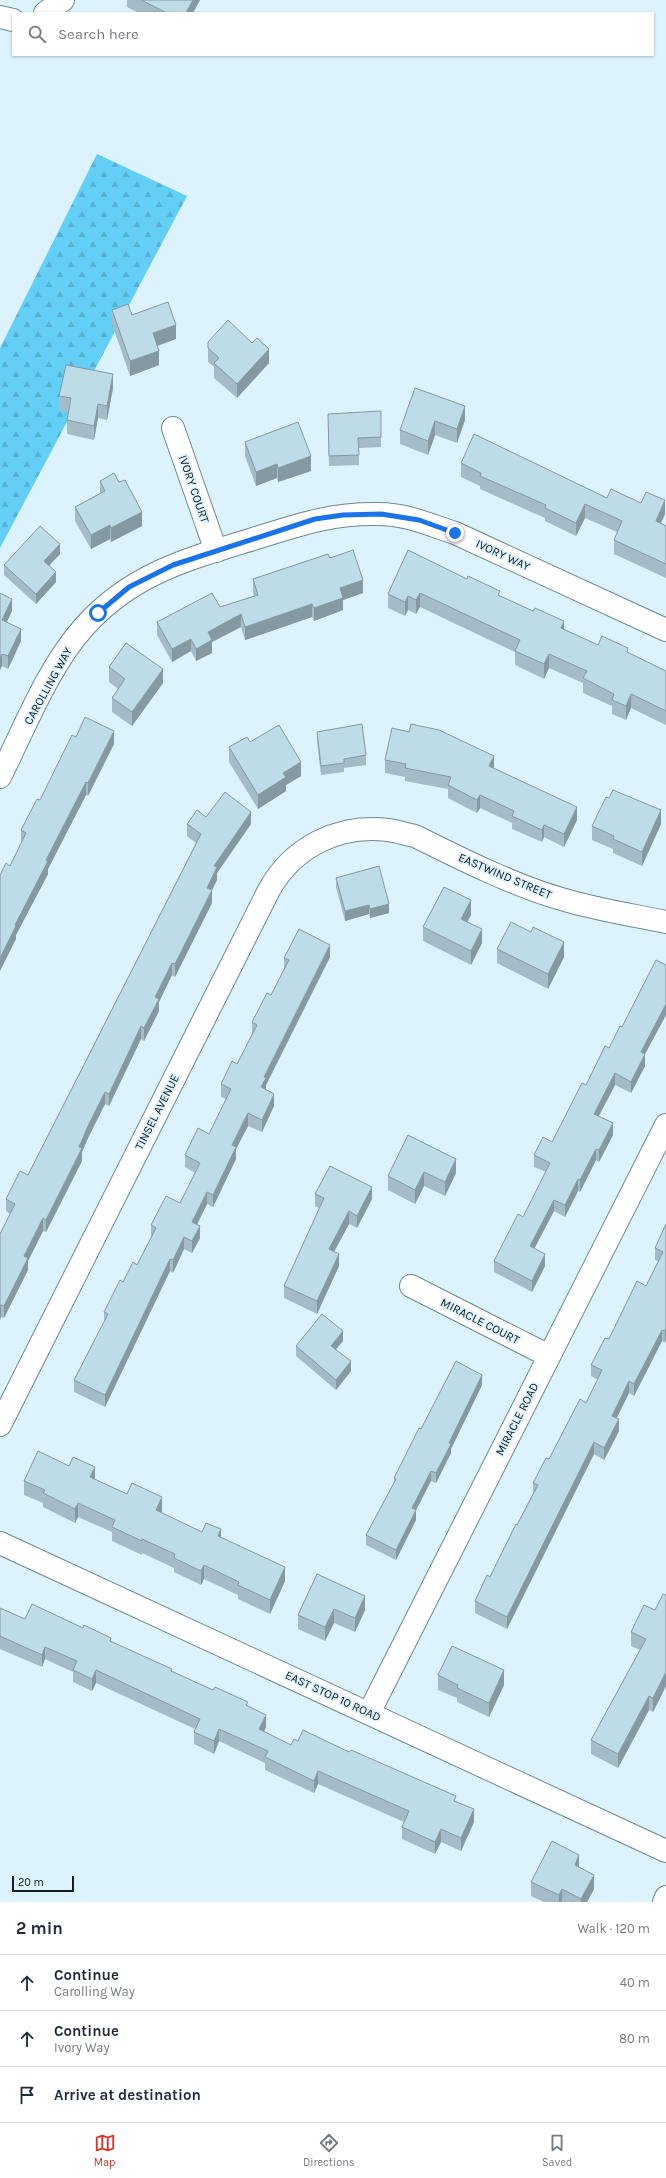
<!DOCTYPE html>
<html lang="en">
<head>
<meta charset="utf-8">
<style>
	:root { --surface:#fff; --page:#f2f2f3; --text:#1f2937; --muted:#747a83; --line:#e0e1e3; --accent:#d93025 }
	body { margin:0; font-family:Karla,sans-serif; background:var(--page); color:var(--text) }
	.scale { position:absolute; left:12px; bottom:10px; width:62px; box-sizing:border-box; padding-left:4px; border:2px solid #121c21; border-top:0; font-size:11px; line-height:14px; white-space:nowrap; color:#121c21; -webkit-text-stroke:3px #dcf3fe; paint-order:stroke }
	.stop { position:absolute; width:12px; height:12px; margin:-9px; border:3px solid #1a73e8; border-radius:50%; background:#fff }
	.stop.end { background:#1a73e8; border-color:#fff; box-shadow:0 1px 4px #0008 }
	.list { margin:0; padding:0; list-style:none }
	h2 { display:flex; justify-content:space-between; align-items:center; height:52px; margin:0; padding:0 16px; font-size:17px }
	h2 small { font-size:13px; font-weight:400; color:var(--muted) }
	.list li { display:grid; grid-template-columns:26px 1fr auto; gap:12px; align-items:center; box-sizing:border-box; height:56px; padding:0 16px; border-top:1px solid var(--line) }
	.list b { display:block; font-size:15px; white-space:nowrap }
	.list p { margin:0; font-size:13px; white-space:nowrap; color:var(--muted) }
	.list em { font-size:13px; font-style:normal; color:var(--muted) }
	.icon { flex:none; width:22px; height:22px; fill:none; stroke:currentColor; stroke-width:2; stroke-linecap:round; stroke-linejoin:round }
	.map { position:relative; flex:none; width:666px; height:1902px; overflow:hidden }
	.search { position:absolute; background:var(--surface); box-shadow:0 1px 3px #0004; left:12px; right:12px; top:12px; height:44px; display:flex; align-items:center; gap:10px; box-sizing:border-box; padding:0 14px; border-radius:0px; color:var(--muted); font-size:15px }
	.sheet { height:220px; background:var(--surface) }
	nav { display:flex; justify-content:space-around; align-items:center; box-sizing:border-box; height:56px; border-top:1px solid var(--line); background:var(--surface); font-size:11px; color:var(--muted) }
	nav a { display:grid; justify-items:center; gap:2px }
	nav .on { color:var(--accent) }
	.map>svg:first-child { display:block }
	.forest { fill:url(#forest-firs) }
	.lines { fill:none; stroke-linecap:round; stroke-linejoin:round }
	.minor-casing { stroke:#6e8994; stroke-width:24 }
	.minor { stroke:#fff; stroke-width:22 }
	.wall { fill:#a3bcc8 }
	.shaded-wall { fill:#8599a2 }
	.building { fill:#bedbe8; stroke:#8599a2 }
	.route { stroke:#1a73e8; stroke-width:5 }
	.labels { text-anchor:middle; stroke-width:3.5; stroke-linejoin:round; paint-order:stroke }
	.street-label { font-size:12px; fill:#121c21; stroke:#dcf3fe }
</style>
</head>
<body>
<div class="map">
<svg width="666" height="1902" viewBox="0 0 666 1902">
	<defs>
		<pattern id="forest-firs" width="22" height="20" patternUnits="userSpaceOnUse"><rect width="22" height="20" fill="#63cff7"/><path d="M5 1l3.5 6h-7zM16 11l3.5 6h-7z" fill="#55b1d3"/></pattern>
	</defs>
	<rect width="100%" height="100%" fill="#dcf3fe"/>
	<polygon class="forest" points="97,154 187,196 0,548 0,348"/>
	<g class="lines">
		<defs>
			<g id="minor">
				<polyline points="45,13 63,0"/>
				<polyline points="0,17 13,20"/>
				<polyline points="173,428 216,551"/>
				<path d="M0,777C24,729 48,667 84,627C131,574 188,559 253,539C298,525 331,513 379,514C406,514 430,525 455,533L666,630"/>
				<polyline points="411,1286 549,1356"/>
				<path d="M0,1425L269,890C293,847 338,824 388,830C397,831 405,834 415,836C459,858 517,887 565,900C598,910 633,915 666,922"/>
				<polyline points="0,1543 666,1851"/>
				<polyline points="369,1713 666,1125"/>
				<polyline points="664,1902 666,1897"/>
			</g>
		</defs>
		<use href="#minor" class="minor-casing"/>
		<use href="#minor" class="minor"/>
	</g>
	<g class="wall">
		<polygon points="127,0 200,0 193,13 139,13 127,7"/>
		<polygon points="112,310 132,315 176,339 158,346 159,365 130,376 112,324"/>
		<polygon points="208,342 269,363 237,398 214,378 214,367 208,362"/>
		<polygon points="113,388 107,420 98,418 94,440 67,434 67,420 68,412 59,410 59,396"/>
		<polygon points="415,388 465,420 457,443 435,435 428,455 400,444 400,430"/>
		<polygon points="328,423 381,437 381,447 359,448 359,465 329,466"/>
		<polygon points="245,442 311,471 278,482 277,478 256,486 245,456"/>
		<polygon points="461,463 607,498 665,514 661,523 666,526 666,578 614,554 614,540 617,532 585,518 576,536 545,521 545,518 480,489 480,486 461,477"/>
		<polygon points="100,481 119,482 142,526 111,542 110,539 91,549 75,521 75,507 100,493"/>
		<polygon points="408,550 500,596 564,630 598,645 628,653 666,671 666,725 631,708 626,720 612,714 612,706 583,693 583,683 549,668 544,679 515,665 515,652 420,607 416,614 408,610 405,616 388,608 388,594"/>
		<polygon points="60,554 49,565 56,582 36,604 4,575 4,565"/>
		<polygon points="330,558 363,593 343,600 343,610 314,621 312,617 245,640 241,627 212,642 212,653 196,661 191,651 172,662 157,635 157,622 220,607 254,596 253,592 253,579"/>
		<polygon points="0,593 12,611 7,622 21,641 8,669 2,666 0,670"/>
		<polygon points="109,667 163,683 132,726 112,712 112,698 118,689 109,682"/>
		<polygon points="317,732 366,755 366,765 344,768 344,772 321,775 317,742"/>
		<polygon points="76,737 114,744 88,796 86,795 48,869 48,874 16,935 16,939 10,866 21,843 21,830 40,800"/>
		<polygon points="250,742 301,776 286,785 286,791 258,809 229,762 229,747"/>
		<polygon points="385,760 494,768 577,820 564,847 544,837 542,842 512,829 512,823 480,808 477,813 448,798 448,789 405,781 405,777 385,773"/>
		<polygon points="609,798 661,824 642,866 613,853 613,849 592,840 592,826"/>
		<polygon points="206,817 251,824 217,873 217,880 212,890 212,903 175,977 172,975 159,1002 159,1011 144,1041 141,1039 109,1106 105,1104 88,1138 82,1152 82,1161 46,1232 43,1231 28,1261 28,1270 4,1318 1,1317 0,1320 0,1234 10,1214 6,1211 6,1199 28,1175 196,843 187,836 187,824"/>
		<polygon points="336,878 389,913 370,918 369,914 345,921 336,887"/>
		<polygon points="471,915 467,922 482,943 471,965 423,941 423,927"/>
		<polygon points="531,932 564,957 548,989 497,963 497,949"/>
		<polygon points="330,957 266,1085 266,1090 274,1106 262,1132 248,1126 236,1149 236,1159 213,1207 207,1204 197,1225 200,1238 192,1253 184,1249 173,1273 170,1271 105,1407 74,1392 74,1380 104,1322 104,1312 123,1282 137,1265 151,1237 151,1225 180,1203 195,1173 185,1167 185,1155 209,1134 226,1099 221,1097 221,1084 237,1064 252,1035 252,1022 271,995 284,969 284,958"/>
		<polygon points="666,965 666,1015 645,1054 645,1066 631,1093 615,1085 599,1116 613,1135 599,1162 596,1160 580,1192 578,1191 565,1217 554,1211 534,1248 545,1266 532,1292 494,1272 494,1261 523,1217 546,1172 534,1167 534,1155 552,1142 586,1085 622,1027"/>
		<polygon points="408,1135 456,1173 445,1196 424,1186 415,1204 388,1190 388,1176"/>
		<polygon points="315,1194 372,1199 357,1228 349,1224 334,1252 339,1266 317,1314 284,1298 284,1286 319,1208 315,1206"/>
		<polygon points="666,1224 665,1343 662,1341 634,1396 629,1393 616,1418 619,1431 604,1460 594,1454 507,1629 475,1613 475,1601 490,1577 533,1493 533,1483 586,1403 598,1380 591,1376 591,1365 646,1286 658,1261 655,1260 655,1248"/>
		<polygon points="343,1341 336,1349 351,1371 336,1390 296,1356 296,1346"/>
		<polygon points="482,1385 451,1449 451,1453 436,1483 431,1481 416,1510 416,1520 396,1560 366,1545 366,1535 394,1483 394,1478 421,1429"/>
		<polygon points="95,1479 162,1512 161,1513 202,1532 221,1538 285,1581 270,1614 238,1599 238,1595 204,1579 201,1585 174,1572 174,1568 142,1553 142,1555 112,1541 112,1532 78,1517 75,1523 43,1507 43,1503 24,1495 24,1481"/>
		<polygon points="317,1574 365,1610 355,1632 334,1623 325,1641 298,1629 298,1615"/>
		<polygon points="666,1595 666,1686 653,1712 649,1710 618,1768 591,1754 591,1740 640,1650 631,1646 631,1632 655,1610"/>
		<polygon points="0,1608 25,1619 111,1642 172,1671 248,1706 266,1727 264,1732 291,1745 298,1741 349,1752 456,1801 474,1822 461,1851 441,1842 435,1854 402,1839 402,1827 404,1822 318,1784 314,1793 265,1770 265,1763 219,1741 214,1754 194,1744 194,1732 195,1729 96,1683 92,1691 73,1682 73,1672 45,1659 42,1667 0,1649"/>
		<polygon points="438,1675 504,1685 489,1717 457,1702 457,1698 438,1690"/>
		<polygon points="579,1867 594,1889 587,1902 544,1902 531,1896 531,1882"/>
	</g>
	<g class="shaded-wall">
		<polygon points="193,0 200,0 193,13 186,13"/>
		<polygon points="176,325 176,339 153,347 153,333"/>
		<polygon points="269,349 269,363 237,398 237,384"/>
		<polygon points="159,351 159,365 130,376 130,361"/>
		<polygon points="113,374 113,388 107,420 107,406"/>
		<polygon points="98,404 98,418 94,440 94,426"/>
		<polygon points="465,406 465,420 457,443 457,429"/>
		<polygon points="435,421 435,435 428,455 428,441"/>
		<polygon points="311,456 311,471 278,482 278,468"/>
		<polygon points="277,464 277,478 256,486 256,472"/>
		<polygon points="665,500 665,514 656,534 656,521"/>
		<polygon points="585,504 585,518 576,536 576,523"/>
		<polygon points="142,512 142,526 111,542 111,528"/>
		<polygon points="110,525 110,539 91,549 91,535"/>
		<polygon points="60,544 60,554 44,571 44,561"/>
		<polygon points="56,572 56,582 36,604 36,594"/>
		<polygon points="363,580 363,593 343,600 343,610 314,621 314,608 340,588"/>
		<polygon points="420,593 420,607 416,614 416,600"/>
		<polygon points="408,596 408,610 405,616 405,602"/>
		<polygon points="12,599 12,611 2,632 2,620"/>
		<polygon points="312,604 312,617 245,640 245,627"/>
		<polygon points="241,614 241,627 212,642 212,653 196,661 196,649 208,632"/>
		<polygon points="564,621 564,635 561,628"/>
		<polygon points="21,629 21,641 8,669 8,656"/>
		<polygon points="191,639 191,651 172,662 172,649"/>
		<polygon points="2,654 2,666 0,670 0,658"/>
		<polygon points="549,654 549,668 544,679 544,664"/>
		<polygon points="163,669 163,683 132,726 132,712"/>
		<polygon points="631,694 631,708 626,720 626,706"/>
		<polygon points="114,731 114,744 88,796 88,783"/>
		<polygon points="494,756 494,769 489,766"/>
		<polygon points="301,762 301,776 286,785 286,791 258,809 258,795 283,773"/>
		<polygon points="86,782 86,795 48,869 48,874 16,935 16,939 0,971 0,958 15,925 46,860"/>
		<polygon points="480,795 480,808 477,813 477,800"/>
		<polygon points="577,807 577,820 564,847 564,834"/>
		<polygon points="661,810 661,824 642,866 642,852"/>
		<polygon points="251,812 251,824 217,873 217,880 207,900 207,888 214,866"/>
		<polygon points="544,825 544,837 542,842 542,830"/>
		<polygon points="212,890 212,903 175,977 175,964"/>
		<polygon points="471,900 471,915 461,933 461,919"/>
		<polygon points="389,904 389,913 370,918 370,909"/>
		<polygon points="369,905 369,914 345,921 345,911"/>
		<polygon points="482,929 482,943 471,965 471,951"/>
		<polygon points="564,942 564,957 548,989 548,974"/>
		<polygon points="330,945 330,957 266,1085 266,1090 261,1087 264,1077"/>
		<polygon points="172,963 172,975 159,1002 159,1011 144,1041 144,1028 155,997"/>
		<polygon points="666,1003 666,1015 645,1054 645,1066 631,1093 631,1082 641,1052"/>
		<polygon points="141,1026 141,1039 109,1106 109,1094"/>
		<polygon points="615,1073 615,1085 594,1125 594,1114"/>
		<polygon points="105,1092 105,1104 88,1138 82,1152 82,1161 46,1232 46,1220 88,1126"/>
		<polygon points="274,1094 274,1106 262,1132 262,1120"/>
		<polygon points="248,1113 248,1126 236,1149 236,1159 213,1207 213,1195 232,1145"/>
		<polygon points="613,1123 613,1135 599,1162 599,1150"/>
		<polygon points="596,1149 596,1160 580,1192 580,1180"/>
		<polygon points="456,1159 456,1173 445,1196 445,1182"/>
		<polygon points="424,1172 424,1186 415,1204 415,1190"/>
		<polygon points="578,1179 578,1191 565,1217 565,1205"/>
		<polygon points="372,1187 372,1199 357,1228 357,1216"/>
		<polygon points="207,1192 207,1204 192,1234 192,1222"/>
		<polygon points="554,1200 554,1211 530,1257 530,1246"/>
		<polygon points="349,1211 349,1224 329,1261 329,1249"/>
		<polygon points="43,1218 43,1231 28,1261 28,1270 4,1318 4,1306 24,1256"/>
		<polygon points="200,1226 200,1238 192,1253 192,1241"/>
		<polygon points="184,1237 184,1249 173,1273 173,1260"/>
		<polygon points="339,1254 339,1266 317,1314 317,1301"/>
		<polygon points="545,1254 545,1266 532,1292 532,1281"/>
		<polygon points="170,1259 170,1271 105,1407 105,1395"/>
		<polygon points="1,1305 1,1317 0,1320 0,1307"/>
		<polygon points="666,1328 666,1340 665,1343 665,1331"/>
		<polygon points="662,1330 662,1341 634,1396 634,1384"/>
		<polygon points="343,1331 343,1341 331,1355 331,1346"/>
		<polygon points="351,1361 351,1371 336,1390 336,1380"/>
		<polygon points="482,1375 482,1385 451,1449 451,1453 436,1483 436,1473 449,1443"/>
		<polygon points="629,1381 629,1393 612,1428 612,1416"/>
		<polygon points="619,1419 619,1431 604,1460 604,1448"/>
		<polygon points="594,1442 594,1454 507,1629 507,1617"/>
		<polygon points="95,1467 95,1481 90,1477"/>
		<polygon points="431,1471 431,1481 412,1518 412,1508"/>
		<polygon points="162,1497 162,1512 156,1524 156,1510"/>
		<polygon points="78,1503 78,1517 75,1523 75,1509"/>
		<polygon points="416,1510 416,1520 396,1560 396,1550"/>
		<polygon points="221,1529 221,1543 218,1536"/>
		<polygon points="204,1565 204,1579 201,1585 201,1571"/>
		<polygon points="285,1567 285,1581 270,1614 270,1600"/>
		<polygon points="365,1596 365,1610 355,1632 355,1618"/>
		<polygon points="334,1609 334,1623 325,1641 325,1627"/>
		<polygon points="45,1647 45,1659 42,1667 42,1655"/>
		<polygon points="96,1670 96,1683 92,1691 92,1679"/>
		<polygon points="504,1670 504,1685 489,1717 489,1703"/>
		<polygon points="666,1672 666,1686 653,1712 653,1698"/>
		<polygon points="649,1696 649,1710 618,1768 618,1754"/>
		<polygon points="266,1715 266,1727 259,1742 259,1729"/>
		<polygon points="219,1729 219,1741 214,1754 214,1741"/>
		<polygon points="318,1771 318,1784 314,1793 314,1781"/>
		<polygon points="474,1809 474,1822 461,1851 461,1838"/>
		<polygon points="441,1829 441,1842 435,1854 435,1842"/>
		<polygon points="579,1855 579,1870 575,1865"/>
		<polygon points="594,1875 594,1889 587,1902 581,1902 581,1899"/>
		<polygon points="562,1889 562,1902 559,1902 559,1895"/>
	</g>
	<g class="building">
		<polygon points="141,0 193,0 186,13 167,13"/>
		<polygon points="168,302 176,325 153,333 159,351 130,361 112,310 128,304 132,315"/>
		<polygon points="228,320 252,343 257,338 269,349 237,384 214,363 219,358 208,348 208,342"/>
		<polygon points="66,365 113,374 107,406 98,404 94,426 67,420 71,398 59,396"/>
		<polygon points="415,388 465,406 457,429 435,421 428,441 400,430"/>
		<polygon points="381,411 381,437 358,438 359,455 329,456 328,414"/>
		<polygon points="298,422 311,456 278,468 277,464 256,472 245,442"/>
		<polygon points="474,434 607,498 611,489 641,503 646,492 665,500 656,521 666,526 666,564 614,540 622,521 585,504 576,523 545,508 546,505 480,476 481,473 461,463"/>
		<polygon points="114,473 119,482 125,480 142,512 111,528 110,525 91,535 75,507 105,491 100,481"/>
		<polygon points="40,526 60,544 44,561 56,572 36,594 4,565"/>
		<polygon points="353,550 363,580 340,588 343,598 314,608 312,604 245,627 241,614 208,632 212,640 196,649 191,639 172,649 157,622 212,593 220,607 258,595 253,579 328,554 330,558"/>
		<polygon points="408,550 467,579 468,576 500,591 498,595 533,611 535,608 564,621 561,628 598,645 602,636 628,648 627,652 666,671 666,711 631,694 626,706 612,700 614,694 583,678 587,671 549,654 544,664 515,651 520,640 420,593 416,600 408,596 405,602 388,594"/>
		<polygon points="0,593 12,599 2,620 21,629 8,656 2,654 0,658"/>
		<polygon points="126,643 163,669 132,712 112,698 125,679 109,667"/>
		<polygon points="85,717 114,731 88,783 86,782 46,860 48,861 15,925 16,926 0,958 0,875 6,863 10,866 26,833 21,830 37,799 40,800 72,735 76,737"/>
		<polygon points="362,724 366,755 344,759 344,763 321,766 317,732"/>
		<polygon points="411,724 439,730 494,756 489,766 577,807 564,834 544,825 542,830 512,816 514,811 480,795 477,800 448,785 451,777 405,768 406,764 385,760 392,728 409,732"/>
		<polygon points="279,725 301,762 283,773 286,777 258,795 229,747 247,737 250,742"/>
		<polygon points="613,790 661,810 642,852 613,839 614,836 592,826 606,797 609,798"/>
		<polygon points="225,792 251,812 214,866 217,867 207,888 212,890 175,964 172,963 155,997 159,999 144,1028 141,1026 109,1094 105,1092 88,1126 79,1147 82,1148 46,1220 43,1218 24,1256 28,1258 4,1306 1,1305 0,1307 0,1234 15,1204 6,1199 20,1171 28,1175 201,834 187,824 197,810 206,817"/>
		<polygon points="379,866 389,904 370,909 369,905 345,911 336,878"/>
		<polygon points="444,887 471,900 461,919 482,929 471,951 423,927"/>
		<polygon points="511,922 531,932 533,927 564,942 548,974 497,949"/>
		<polygon points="299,929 330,945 264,1077 266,1078 261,1087 274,1094 262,1120 248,1113 232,1145 236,1147 213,1195 207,1192 192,1222 200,1226 192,1241 184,1237 173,1260 170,1259 105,1395 74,1380 108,1314 104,1312 120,1280 123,1282 133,1262 137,1265 156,1228 151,1225 166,1196 180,1203 200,1163 185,1155 198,1128 209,1134 231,1089 221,1084 232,1061 237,1064 257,1025 252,1022 267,993 271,995 289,960 284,958"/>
		<polygon points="656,960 666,965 666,1004 641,1052 645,1054 631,1082 615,1073 594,1114 613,1123 599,1150 596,1149 580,1180 578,1179 565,1205 554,1200 530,1246 545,1254 532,1281 494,1261 518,1214 523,1217 550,1163 534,1155 543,1137 552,1142 582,1083 586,1085 605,1046 609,1048 620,1026 622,1027"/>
		<polygon points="408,1135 456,1159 445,1182 424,1172 415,1190 388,1176"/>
		<polygon points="330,1166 372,1187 357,1216 349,1211 329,1249 339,1254 317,1301 284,1286 324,1198 315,1194"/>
		<polygon points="666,1224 666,1328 665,1331 662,1330 634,1384 629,1381 612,1416 619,1419 604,1448 594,1442 507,1617 475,1601 487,1575 490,1577 516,1524 517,1525 538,1485 533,1483 546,1458 549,1459 580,1399 586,1403 602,1370 591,1365 605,1338 609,1339 637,1281 646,1286 663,1252 655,1248"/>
		<polygon points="322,1314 343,1331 331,1346 351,1361 336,1380 296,1346"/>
		<polygon points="456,1361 482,1375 449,1443 451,1444 436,1473 431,1471 412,1508 416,1510 396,1550 366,1535 396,1479 394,1478 419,1428 421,1429"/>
		<polygon points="38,1451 69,1466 73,1457 95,1467 90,1477 127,1494 132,1483 162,1497 156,1510 202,1532 206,1523 221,1529 218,1536 285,1567 270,1600 238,1585 239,1582 204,1565 201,1571 174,1558 175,1554 142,1539 142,1541 112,1527 115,1520 78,1503 75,1509 43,1493 45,1490 24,1481"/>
		<polygon points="317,1574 365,1596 355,1618 334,1609 325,1627 298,1615"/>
		<polygon points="663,1594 666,1595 666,1672 653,1698 649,1696 618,1754 591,1740 646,1639 631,1632 644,1605 655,1610"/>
		<polygon points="32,1604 83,1628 84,1625 111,1638 110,1641 172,1669 171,1671 213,1690 215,1687 248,1702 246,1705 266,1715 259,1729 291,1745 294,1739 298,1741 303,1730 349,1752 351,1750 456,1796 454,1801 474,1809 461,1838 441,1829 435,1842 402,1827 409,1811 318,1771 314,1781 265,1757 268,1751 219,1729 214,1741 194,1732 200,1719 96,1670 92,1679 73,1670 77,1661 45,1647 42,1655 0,1636 0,1608 25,1619"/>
		<polygon points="452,1646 504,1670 489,1703 457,1688 458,1685 438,1675"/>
		<polygon points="552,1841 579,1855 575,1865 594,1875 581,1899 562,1889 559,1895 531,1882"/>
	</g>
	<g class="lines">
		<polyline class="route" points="98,613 129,587 173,565 315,519 343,515 381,514 419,520 455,533"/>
	</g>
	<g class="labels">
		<g class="street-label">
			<text transform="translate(194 489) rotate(71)" y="4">IVORY COURT</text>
			<text transform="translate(503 555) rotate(25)" y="4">IVORY WAY</text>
			<text transform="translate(48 686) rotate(-61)" y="4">CAROLLING WAY</text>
			<text transform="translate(505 876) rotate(23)" y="4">EASTWIND STREET</text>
			<text transform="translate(157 1112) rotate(-63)" y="4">TINSEL AVENUE</text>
			<text transform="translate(480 1321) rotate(27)" y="4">MIRACLE COURT</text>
			<text transform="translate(517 1419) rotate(-63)" y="4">MIRACLE ROAD</text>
			<text transform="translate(333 1696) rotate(25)" y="4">EAST STOP 10 ROAD</text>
		</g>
	</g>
</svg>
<div class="scale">20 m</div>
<div class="stop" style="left:98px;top:613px"></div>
<div class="stop end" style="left:455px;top:533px"></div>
<div class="search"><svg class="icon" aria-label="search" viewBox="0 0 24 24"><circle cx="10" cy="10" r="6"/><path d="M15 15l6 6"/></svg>Search here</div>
</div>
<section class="sheet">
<h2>2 min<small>Walk · 120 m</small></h2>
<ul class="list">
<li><svg class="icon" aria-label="ahead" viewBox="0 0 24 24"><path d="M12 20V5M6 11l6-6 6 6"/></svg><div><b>Continue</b><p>Carolling Way</p></div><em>40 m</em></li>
<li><svg class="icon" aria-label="ahead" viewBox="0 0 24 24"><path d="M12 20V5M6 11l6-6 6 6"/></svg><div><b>Continue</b><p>Ivory Way</p></div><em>80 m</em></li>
<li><svg class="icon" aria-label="arrive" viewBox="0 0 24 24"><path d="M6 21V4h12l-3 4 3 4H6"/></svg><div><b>Arrive at destination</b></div></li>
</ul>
</section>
<nav>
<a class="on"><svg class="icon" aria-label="map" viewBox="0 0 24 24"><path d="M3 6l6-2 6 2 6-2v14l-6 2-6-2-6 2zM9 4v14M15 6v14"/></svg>Map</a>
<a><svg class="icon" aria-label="directions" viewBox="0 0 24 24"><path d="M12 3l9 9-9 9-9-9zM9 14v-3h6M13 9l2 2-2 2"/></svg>Directions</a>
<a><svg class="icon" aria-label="saved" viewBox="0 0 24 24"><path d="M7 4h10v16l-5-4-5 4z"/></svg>Saved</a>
</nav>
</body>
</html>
